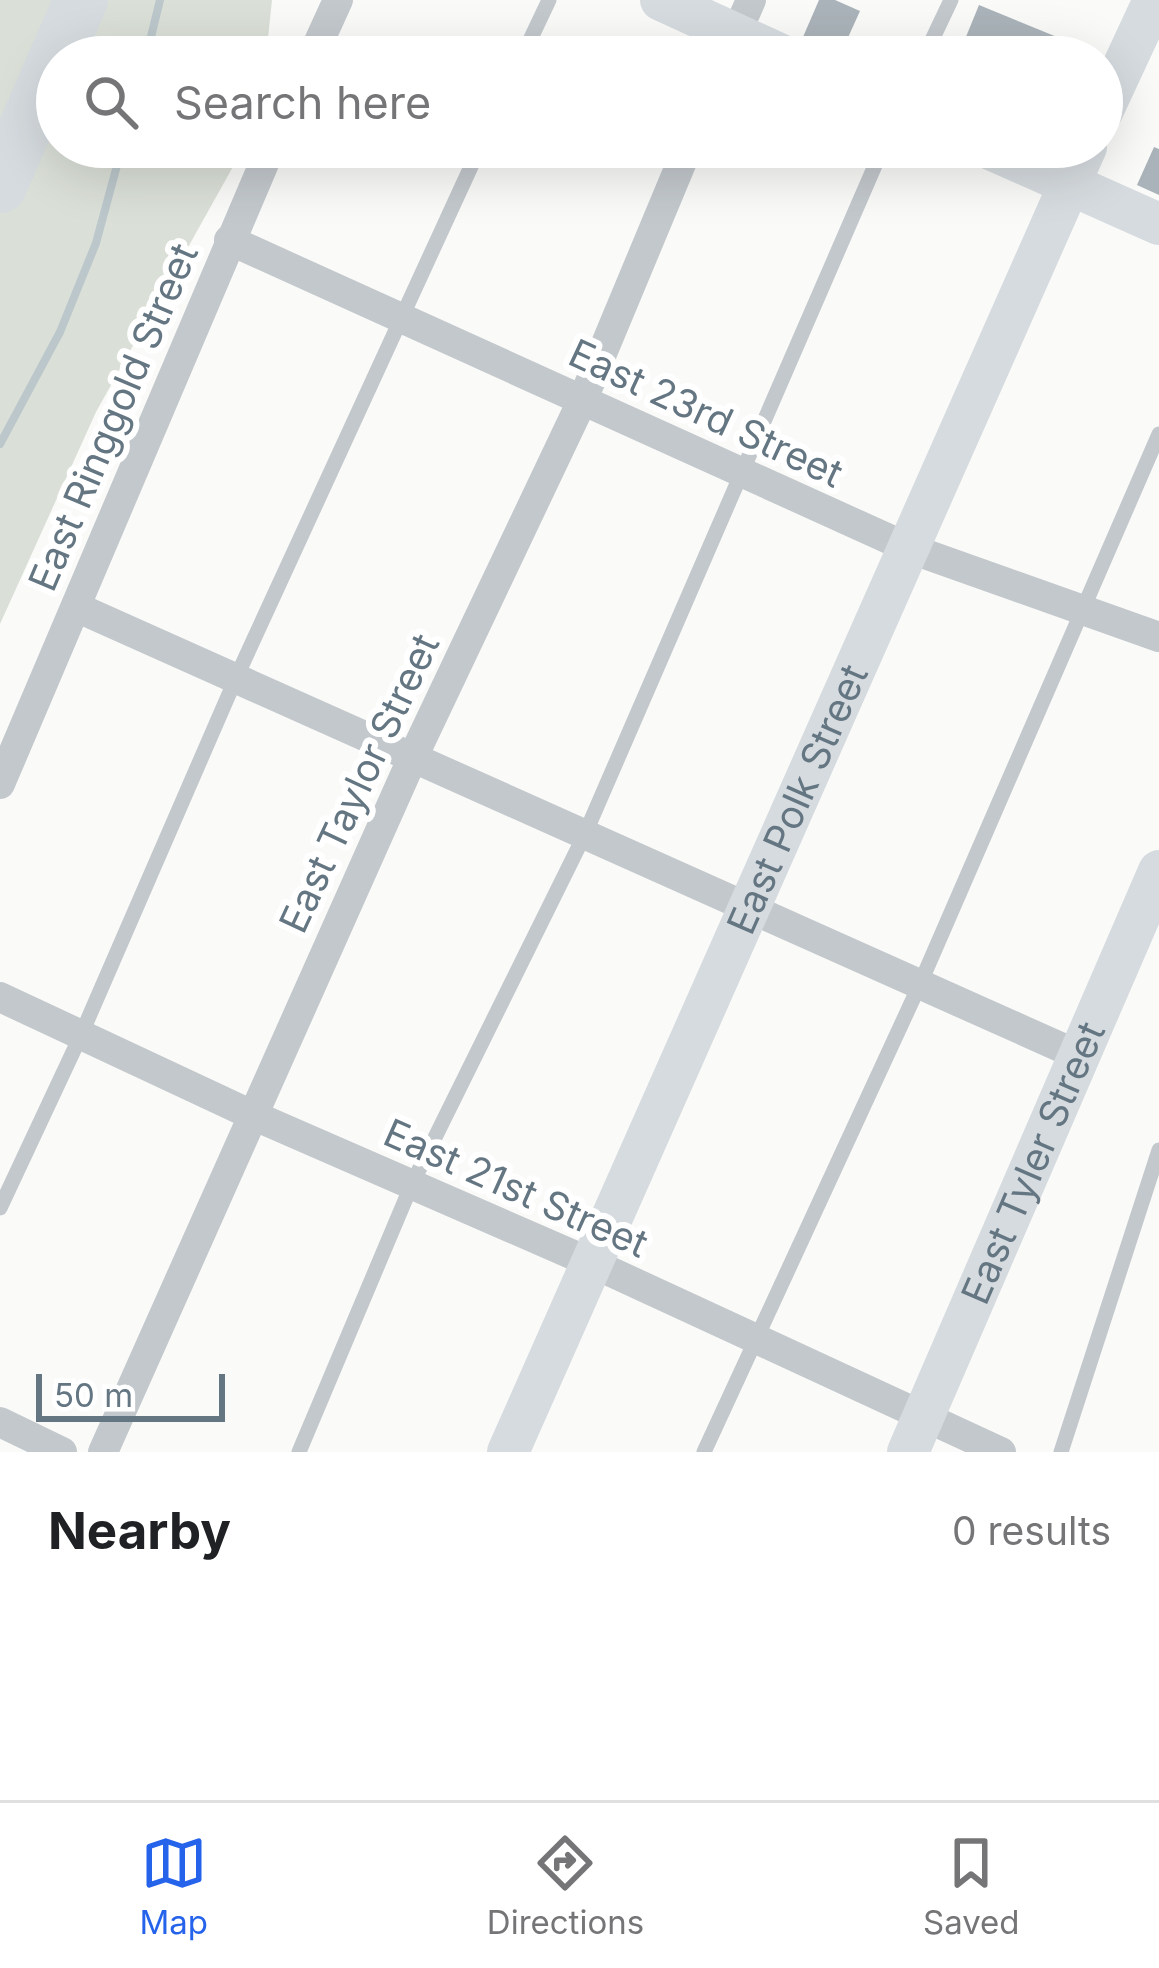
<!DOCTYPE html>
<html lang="en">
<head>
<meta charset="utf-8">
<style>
	:root { --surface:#fff; --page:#f2f2f2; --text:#202124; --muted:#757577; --line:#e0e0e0; --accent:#2563eb }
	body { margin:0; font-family:Inter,sans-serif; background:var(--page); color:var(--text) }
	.scale { position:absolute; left:36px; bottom:30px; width:189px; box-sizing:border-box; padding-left:12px; border:6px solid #657683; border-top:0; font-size:33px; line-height:42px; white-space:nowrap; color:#657683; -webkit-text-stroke:9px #fff; paint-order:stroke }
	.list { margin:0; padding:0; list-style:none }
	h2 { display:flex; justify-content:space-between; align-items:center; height:156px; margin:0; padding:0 48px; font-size:51px }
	h2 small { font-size:39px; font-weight:400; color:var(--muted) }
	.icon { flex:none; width:66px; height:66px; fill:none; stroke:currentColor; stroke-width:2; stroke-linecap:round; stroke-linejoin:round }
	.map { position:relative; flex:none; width:1159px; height:1452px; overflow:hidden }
	.search { position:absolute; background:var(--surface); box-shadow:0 12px 48px #0002; left:36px; right:36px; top:36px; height:132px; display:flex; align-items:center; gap:30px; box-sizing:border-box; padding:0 42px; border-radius:66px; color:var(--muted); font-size:45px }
	.sheet { height:348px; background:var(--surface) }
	nav { display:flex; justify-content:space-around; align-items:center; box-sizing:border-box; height:168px; border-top:3px solid var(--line); background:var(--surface); font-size:33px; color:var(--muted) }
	nav a { display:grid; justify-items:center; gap:6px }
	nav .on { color:var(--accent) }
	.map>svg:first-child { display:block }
	.green { fill:#dadfd7 }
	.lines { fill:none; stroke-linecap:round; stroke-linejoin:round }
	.stream { stroke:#bbc7cb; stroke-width:8 }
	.building { fill:#aab3b9 }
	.lane { stroke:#c3c8cc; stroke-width:15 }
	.street { stroke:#c3c8cc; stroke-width:30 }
	.secondary { stroke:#d6dbdf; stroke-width:42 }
	.highway { stroke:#d6dbdf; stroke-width:54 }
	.labels { text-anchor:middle; stroke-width:12; stroke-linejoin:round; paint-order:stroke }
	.street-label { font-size:39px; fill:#657683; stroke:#fff }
</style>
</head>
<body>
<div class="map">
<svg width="1159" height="1452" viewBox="0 0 1159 1452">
	<rect width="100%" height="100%" fill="#fafaf8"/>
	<polygon class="green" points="0,0 272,0 266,57 57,57 57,147 244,147 96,412 0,624"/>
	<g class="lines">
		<g class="stream">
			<polyline points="146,57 160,0"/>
			<polyline points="0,444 60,332 96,243 122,147"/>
		</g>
	</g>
	<g class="building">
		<polygon points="819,0 835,0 860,11 841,53 803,37"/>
		<polygon points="979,5 1079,46 1074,57 981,57 961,49"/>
		<polygon points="1154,147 1159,149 1159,195 1137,185"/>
	</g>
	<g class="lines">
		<g class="lane">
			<polyline points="522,57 549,0"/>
			<polyline points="924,57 951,0"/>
			<polyline points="0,1208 81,1035 236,678 480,147"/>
			<polyline points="299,1452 412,1184 585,834 883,147"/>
			<polyline points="704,1452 920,984 1159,434"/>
			<polyline points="1061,1452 1159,1150"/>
		</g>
		<g class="street">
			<polyline points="312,57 338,0"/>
			<polyline points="726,57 751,0"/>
			<polyline points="229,240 911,549 1159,637"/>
			<polyline points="76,607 1078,1055"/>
			<polyline points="0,784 271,147"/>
			<polyline points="0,997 250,1114 594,1264 1001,1452"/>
			<polyline points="0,1422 62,1452"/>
			<polyline points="103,1452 413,757 583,399 688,147"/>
		</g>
		<g class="secondary">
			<polyline points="661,0 786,57"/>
			<polyline points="1102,112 1154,0"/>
			<polyline points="986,147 1159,224"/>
			<path id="s1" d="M508,1452L1086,147"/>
			<path id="s2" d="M908,1452L1159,871"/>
		</g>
		<polyline class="highway" points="0,186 81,0"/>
	</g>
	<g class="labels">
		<g class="street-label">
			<text transform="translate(706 413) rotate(25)" y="14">East 23rd Street</text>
			<text transform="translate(113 417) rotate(-67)" y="14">East Ringgold Street</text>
			<text transform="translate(359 783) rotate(-65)" y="14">East Taylor Street</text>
			<text dy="14" stroke="none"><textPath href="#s1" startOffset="714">East Polk Street</textPath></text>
			<text dy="14" stroke="none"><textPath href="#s2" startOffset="315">East Tyler Street</textPath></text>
			<text transform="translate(516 1188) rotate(24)" y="14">East 21st Street</text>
		</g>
	</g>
</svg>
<div class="scale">50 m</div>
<div class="search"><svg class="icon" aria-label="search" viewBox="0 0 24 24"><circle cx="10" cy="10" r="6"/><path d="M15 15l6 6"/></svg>Search here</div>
</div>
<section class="sheet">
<h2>Nearby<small>0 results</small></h2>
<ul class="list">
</ul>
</section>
<nav>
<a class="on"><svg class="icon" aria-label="map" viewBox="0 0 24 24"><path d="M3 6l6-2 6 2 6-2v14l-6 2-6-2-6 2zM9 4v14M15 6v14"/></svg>Map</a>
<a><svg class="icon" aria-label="directions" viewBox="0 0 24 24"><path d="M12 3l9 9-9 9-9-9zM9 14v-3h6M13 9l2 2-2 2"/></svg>Directions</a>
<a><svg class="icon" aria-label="saved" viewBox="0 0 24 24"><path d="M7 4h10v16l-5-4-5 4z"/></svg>Saved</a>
</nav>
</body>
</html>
